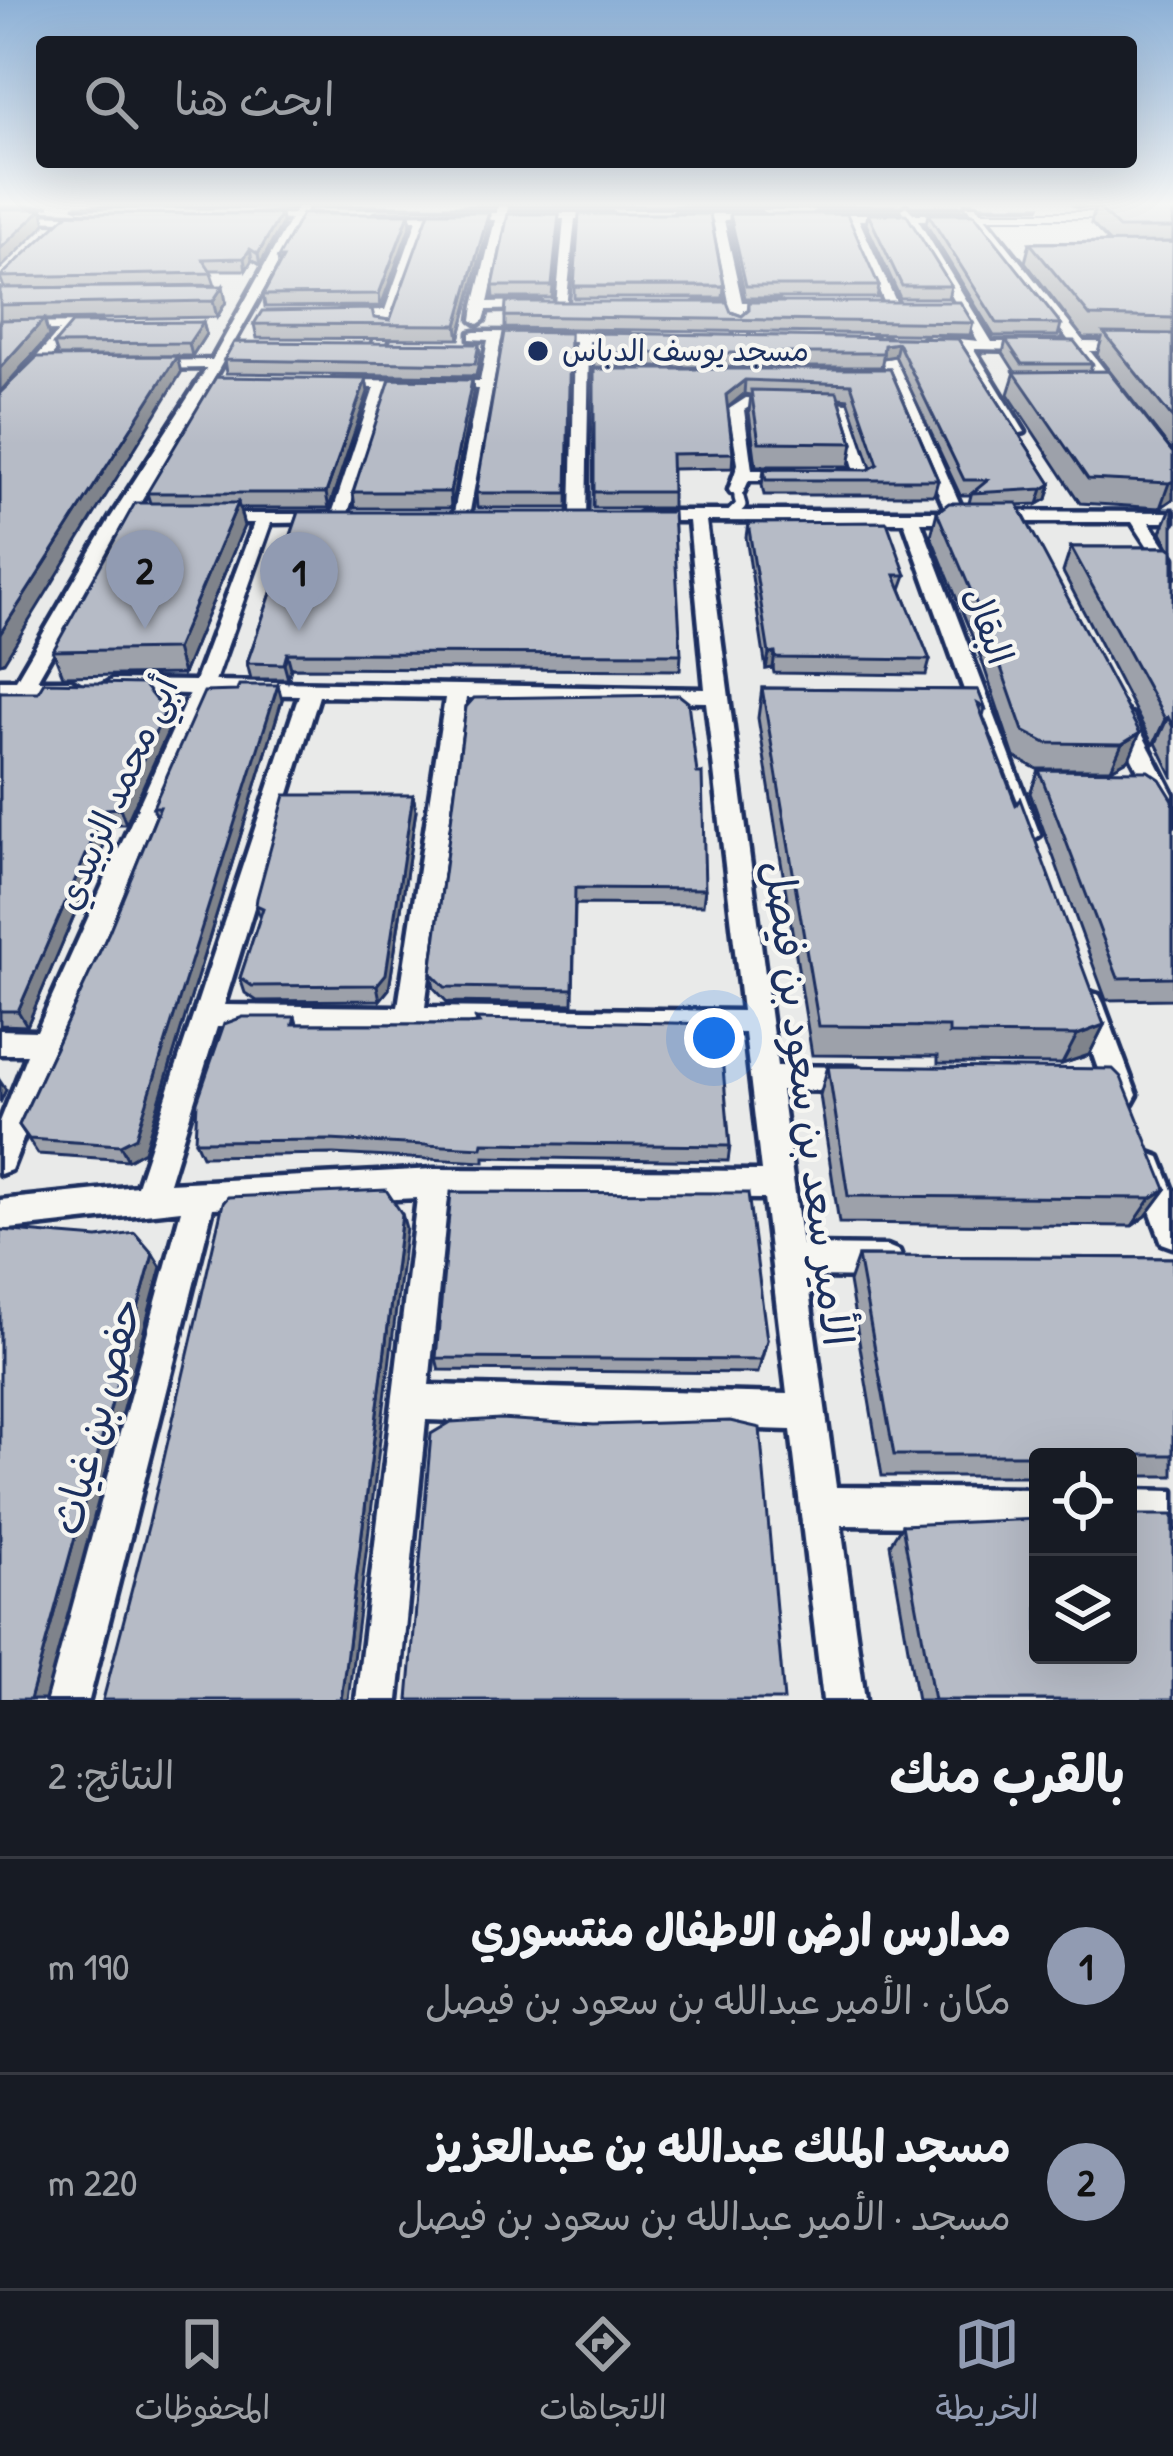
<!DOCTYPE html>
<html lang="ar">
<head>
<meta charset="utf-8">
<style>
	:root { --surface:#171b24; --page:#20242c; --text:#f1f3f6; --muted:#9ea1a6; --line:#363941; --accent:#919bb2 }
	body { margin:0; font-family:"Patrick Hand","Playpen Sans Arabic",sans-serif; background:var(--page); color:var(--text); direction:rtl }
	.controls { position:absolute; right:36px; bottom:36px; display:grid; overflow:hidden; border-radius:12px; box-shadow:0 12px 48px #0002 }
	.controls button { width:108px; height:108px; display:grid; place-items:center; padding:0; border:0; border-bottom:3px solid var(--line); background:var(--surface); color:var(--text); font:60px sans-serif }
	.you { position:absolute; left:714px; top:1038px; width:42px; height:42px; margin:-30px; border:9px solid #fff; border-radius:50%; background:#1a73e8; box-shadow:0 0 0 18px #1a73e833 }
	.badge { display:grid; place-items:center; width:78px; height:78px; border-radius:50%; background:var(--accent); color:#111; font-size:39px; font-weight:700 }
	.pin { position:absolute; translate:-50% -99px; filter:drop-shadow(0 3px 6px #0008) }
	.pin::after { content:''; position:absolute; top:63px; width:42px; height:36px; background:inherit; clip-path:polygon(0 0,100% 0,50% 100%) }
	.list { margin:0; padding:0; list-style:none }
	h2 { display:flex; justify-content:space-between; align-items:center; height:156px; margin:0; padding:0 48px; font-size:51px }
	h2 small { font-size:39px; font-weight:400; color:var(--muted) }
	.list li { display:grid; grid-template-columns:78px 1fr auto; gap:36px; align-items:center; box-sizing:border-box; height:216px; padding:0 48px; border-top:3px solid var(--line) }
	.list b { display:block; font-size:45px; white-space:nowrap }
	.list p { margin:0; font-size:39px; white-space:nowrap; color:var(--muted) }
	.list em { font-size:39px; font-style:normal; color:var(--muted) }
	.icon { flex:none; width:66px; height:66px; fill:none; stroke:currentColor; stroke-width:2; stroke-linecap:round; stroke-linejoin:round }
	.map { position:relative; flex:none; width:1173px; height:1700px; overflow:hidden; direction:ltr }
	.search { position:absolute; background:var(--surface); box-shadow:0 12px 48px #0002; left:36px; right:36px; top:36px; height:132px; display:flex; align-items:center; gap:30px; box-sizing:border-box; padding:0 42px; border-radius:12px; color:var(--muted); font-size:45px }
	.sheet { height:588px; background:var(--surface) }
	nav { display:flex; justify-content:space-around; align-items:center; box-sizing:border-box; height:168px; border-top:3px solid var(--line); background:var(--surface); font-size:33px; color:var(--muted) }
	nav a { display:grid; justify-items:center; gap:6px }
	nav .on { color:var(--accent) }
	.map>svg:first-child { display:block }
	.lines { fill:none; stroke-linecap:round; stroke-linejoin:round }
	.lane-far2-casing { stroke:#1b2f5e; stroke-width:10 }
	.lane-far1-casing { stroke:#1b2f5e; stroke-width:14 }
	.lane-casing { stroke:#1b2f5e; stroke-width:16 }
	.street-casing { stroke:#1b2f5e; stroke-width:9 }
	.lane-far2 { stroke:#f6f6f2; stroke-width:6 }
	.lane-far1 { stroke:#f6f6f2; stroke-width:8 }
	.lane { stroke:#f6f6f2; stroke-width:9 }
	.street { fill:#f6f6f2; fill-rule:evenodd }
	.wall { fill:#9da1aa; stroke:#1b2f5e; stroke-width:3 }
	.shaded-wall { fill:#7f838b; stroke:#1b2f5e; stroke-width:3 }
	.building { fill:#b6bbc6; stroke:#1b2f5e; stroke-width:3 }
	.poi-dot { fill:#1b2f5e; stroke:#f6f6f2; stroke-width:4.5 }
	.labels { text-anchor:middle; stroke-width:9; stroke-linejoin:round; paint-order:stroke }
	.far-poi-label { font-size:30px; fill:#1b2f5e; stroke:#f6f6f2; text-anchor:start }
	.street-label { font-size:36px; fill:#1b2f5e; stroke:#f6f6f2 }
	.near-street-label { font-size:42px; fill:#1b2f5e; stroke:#f6f6f2 }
</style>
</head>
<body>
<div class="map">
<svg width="1173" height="1700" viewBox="0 0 1173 1700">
	<rect width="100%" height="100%" fill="#e9eae9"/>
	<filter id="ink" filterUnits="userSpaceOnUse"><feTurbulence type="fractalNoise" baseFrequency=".00833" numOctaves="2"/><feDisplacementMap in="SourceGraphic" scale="24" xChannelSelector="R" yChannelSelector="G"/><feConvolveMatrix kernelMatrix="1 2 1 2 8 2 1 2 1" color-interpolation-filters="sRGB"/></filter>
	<g filter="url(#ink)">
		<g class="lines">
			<defs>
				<polyline id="lane-far2" points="979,215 1106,215"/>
				<polyline id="lane-far1" points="737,490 740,501"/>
				<polyline id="lane" points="730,516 741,505 739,498"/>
				<g id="street">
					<path d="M298,206H308L304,214L338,217L301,220C219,377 124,526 37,680H71L81,686L71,692H0V680H16L111,517L207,368L148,369L141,365L148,361L212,360L290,220L243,217L293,214Z"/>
					<polygon points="498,206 508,206 507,213 609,213 614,216 575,219 566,308 556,305 564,219 505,220 488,302 537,301 543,305 537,309 487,310 484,320 478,324 472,320 474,306 495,220 427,220 384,349 372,346 382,318 341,319 335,315 341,311 385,310 417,220 380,220 376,215 496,213"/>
					<path d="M906,206L914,214H972L966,206H976L1084,342L1173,343V351H1090L1125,396L1118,400L1113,399L1076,351L974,349L1025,432L1012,435L960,347L923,340L930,336L978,341L907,220H859L898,306L892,310L886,306L848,220L813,217L818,214H904L901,209ZM918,220H976L1070,342H992Z"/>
					<polygon points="0,213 94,216 99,219 94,222 0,219"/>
					<polygon points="676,214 759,214 764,217 724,220 742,302 777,302 783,306 777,310 744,310 748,341 736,338 731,310 698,310 692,306 698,302 729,302 713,220 680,219"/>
					<polygon points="0,324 99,323 106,327 99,331 73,331 5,411 0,412 0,399 59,331 0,332"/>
					<path d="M475,332L625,333L632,337L625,341H589L586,520L571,516L575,341L501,340L468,522L453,518L478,389L388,388L345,522L271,523L215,681L705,689L689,521H645L636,516L645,511H946L873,339L880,335L887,339L963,511L1173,512V522H1149L1173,558V577L1167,576L1132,522H921L1040,835L1028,843L1016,835L904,522L706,521L777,1066L856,1067L866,1070L870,1079L866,1088L856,1091L781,1090L802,1245L887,1246L899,1251L903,1262L899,1273L887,1278L807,1277L836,1487L1038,1489V1527L841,1525L865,1700H823L791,1430L426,1420L398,1700H356L417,1198L213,1208L89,1700H47L181,1210L0,1230V1200L137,1186L299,695L210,694L60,1043L15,1160L11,1170L0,1174V1122L27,1054H0V1030L37,1031L189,694L112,692L102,686L112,680L195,681L254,523H213L207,522V514H332L374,388L338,387L333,386V380L480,381L488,340L470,339V333ZM319,696L445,698L398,1007L224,1005ZM466,698L706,702L742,1011L425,1007ZM217,1027L745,1033L761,1171L434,1169L169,1183ZM448,1197L764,1199L787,1394L429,1385Z"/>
					<path d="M746,398L848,403L873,476C864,484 841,484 832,476L840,471H855L837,410L749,407L744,410L752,470H793L801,475L793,480H749L743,493H731L729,490L738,464L729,409Z"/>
					<polygon points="1122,709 1133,716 1173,794 1173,824 1161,816 1111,716"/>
					<polygon points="1089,992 1099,995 1103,1003 1137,1095 1132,1104 1122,1107 1112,1104 1107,1095 1075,1003 1079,995"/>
					<polygon points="1149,1153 1160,1157 1173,1190 1173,1247 1162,1243 1134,1167 1138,1157"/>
					<polygon points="1128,1490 1173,1491 1173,1529 1128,1528"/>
				</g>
			</defs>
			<use href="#lane-far2" class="lane-far2-casing"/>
			<use href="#lane-far1" class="lane-far1-casing"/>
			<use href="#lane" class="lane-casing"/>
			<use href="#street" class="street-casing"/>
			<use href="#lane-far2" class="lane-far2"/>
			<use href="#lane-far1" class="lane-far1"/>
			<use href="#lane" class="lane"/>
			<use href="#street" class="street"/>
		</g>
		<g class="wall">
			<polygon points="0,206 50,206 0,208"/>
			<polygon points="73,206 294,206 291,208 78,208"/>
			<polygon points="311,206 494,206 493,208 312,208"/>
			<polygon points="511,206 901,206 897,209 512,208"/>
			<polygon points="911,206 963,206 960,209 916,209"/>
			<polygon points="978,206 1040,206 1039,208 983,208"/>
			<polygon points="1074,206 1173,206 1173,208 1170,208 1173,211 1173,453 1097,355 1102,338 1083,338 1025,262 1030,243 1109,242 1091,223 1095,208 1077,208"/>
			<polygon points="281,214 282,224 260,265 252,260 246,270 210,270 215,285 25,288 226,302 217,317 44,320 49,336 0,392 0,288 4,288 0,277"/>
			<polygon points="409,214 411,224 381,306 265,307 263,295 279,265 278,258"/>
			<polygon points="559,214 552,298 494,298 493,286"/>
			<polygon points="730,214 879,286 877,298 745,298 730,224"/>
			<polygon points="868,214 951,286 948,298 900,298 866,224"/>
			<polygon points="928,214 1061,324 1058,336 994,336 926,224"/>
			<polygon points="489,224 459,339 257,338 254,324 374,318 390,320"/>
			<polygon points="574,286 724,286 723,298 574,298"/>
			<polygon points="749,302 973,323 970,335 505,328 505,316 731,312 742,316 748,311"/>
			<polygon points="203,322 206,334 192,356 58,356 54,344"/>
			<polygon points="570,333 568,508 477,508 476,493"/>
			<polygon points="594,333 958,339 1051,484 1047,499 1038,504 1018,505 1129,759 1111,769 1037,769 1014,757 981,658 931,536 937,512 969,503 971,495 960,495 895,356 883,358 881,367 593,367"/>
			<polygon points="1006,340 1092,364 1090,372 1173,453 1173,499 1160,508 1080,503 1008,394 1015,372 1003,353"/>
			<polygon points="479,344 480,356 476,376 226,373 224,360"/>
			<polygon points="594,369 890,369 938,480 934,495 764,495 762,485 764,469 868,470 871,468 848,399 839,398 853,443 849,466 756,466 749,412 751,395 744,394 727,407 733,453 732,468 672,469 672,508 593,508"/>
			<polygon points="366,379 368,392 329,508 239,508 244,526 183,674 63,676 53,651 150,503 147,493"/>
			<polygon points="472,380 473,393 451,508 355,508 353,492"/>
			<polygon points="1171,508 1173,508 1173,778 1156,743 1153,745 1063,572 1071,547 1169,547 1161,532"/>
			<polygon points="299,512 681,654 680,670 291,668 288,679 251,679 247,663"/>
			<polygon points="748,523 906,575 901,589 930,660 926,675 774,673 773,668 766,669 746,537"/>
			<polygon points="762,688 978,690 985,708 983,716 1104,1025 1089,1055 1062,1064 938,1063 938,1056 812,1055 758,718"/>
			<polygon points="0,692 170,727 126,824 113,824 27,1026 0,1025"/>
			<polygon points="282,700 144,1151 128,1160 38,1154 19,1125 109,932 156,816 153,807"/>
			<polygon points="466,707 705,889 703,905 575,904 573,1004 447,1002 434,988 431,973"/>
			<polygon points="1039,770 1173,800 1173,999 1106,1000 1030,793"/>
			<polygon points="413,795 416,810 389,989 380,1000 257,1001 245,993 240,978 260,918 256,905"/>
			<polygon points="295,1017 297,1024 468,1024 477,1023 476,1019 730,1146 728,1161 484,1157 484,1162 333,1154 202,1156 195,1141"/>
			<polygon points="828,1066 1166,1189 1146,1216 1132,1226 839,1223 820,1095"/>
			<polygon points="858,1256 1173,1258 1173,1476 1128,1476 1128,1457 1038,1457 1038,1476 882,1476 849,1282"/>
			<polygon points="767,1340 758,1373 439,1370 436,1358"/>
			<polygon points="902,1525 1173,1700 917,1700 890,1544"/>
		</g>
		<g class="shaded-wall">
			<polygon points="42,209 46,224 0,269 0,249"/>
			<polygon points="489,212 489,224 459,339 457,325"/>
			<polygon points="281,214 282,224 260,265 258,254"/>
			<polygon points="409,214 411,224 381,306 379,294"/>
			<polygon points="250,249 252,260 246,270 244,258"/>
			<polygon points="223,286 226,302 217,317 213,301"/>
			<polygon points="44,319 49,336 0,392 0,368"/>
			<polygon points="203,322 206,334 192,356 189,343"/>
			<polygon points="898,343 895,356 883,358 884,345"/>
			<polygon points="177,356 181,373 4,662 0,663 0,634"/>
			<polygon points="366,379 368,392 329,508 326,493"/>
			<polygon points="472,380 473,393 451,508 450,492"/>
			<polygon points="745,380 744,394 725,410 726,395"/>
			<polygon points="1173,481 1173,499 1160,508 1169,483"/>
			<polygon points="1051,484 1047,499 1038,504 1043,489"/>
			<polygon points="238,503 244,526 183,674 176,649"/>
			<polygon points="287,653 291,668 288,679 284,664"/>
			<polygon points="775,653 773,668 766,669 769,654"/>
			<polygon points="278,685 282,700 144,1151 128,1160 120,1145"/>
			<polygon points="165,712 170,727 126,824 120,808"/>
			<polygon points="1168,717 1156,743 1153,745 1165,719"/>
			<polygon points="1140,733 1129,759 1111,769 1122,744"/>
			<polygon points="413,795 416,810 389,989 380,1000 377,985"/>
			<polygon points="106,809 113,824 27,1026 18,1011"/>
			<polygon points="1104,1025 1089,1055 1062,1064 1077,1035"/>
			<polygon points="0,1081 6,1090 0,1103"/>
			<polygon points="1166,1189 1146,1216 1132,1226 1151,1198"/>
			<polygon points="402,1214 406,1228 348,1700 341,1700"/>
			<polygon points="153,1254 161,1267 45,1700 30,1700"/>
		</g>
		<g class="building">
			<polygon points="1097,206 1168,206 1173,211 1173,228 1119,228"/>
			<polygon points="0,209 42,209 0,249"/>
			<polygon points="429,212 489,212 457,325 254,324 262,311 372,309 374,318 390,320"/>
			<polygon points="69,213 281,214 258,254 250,249 244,258 203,259 212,273 0,277"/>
			<polygon points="302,214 409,214 379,294 263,295 283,258 278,258"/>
			<polygon points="508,214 559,214 552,286 493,286"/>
			<polygon points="579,214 710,214 724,286 574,286"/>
			<polygon points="730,214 847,214 879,286 746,286"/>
			<polygon points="868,214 906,214 951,286 902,286"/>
			<polygon points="928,214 974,214 1061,324 997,323"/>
			<polygon points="1173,242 1173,318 1090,316 1030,243"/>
			<polygon points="223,286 213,301 0,305 0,288"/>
			<polygon points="506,302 727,302 731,312 742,316 749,310 749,302 960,302 973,323 505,316"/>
			<polygon points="44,319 0,368 0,320"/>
			<polygon points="203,322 189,343 54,344 72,323"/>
			<polygon points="504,332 570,333 567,493 476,493"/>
			<polygon points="594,333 958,339 1051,484 1043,489 972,493 988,480 964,480 898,343 884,345 883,353 594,353"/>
			<polygon points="1104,333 1173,334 1173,419"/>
			<polygon points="1006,340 1074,341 1092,364 1022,364"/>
			<polygon points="234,342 479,344 475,364 224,360"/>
			<polygon points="177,356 0,634 0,393 37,357"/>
			<polygon points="594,369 890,369 938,480 766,480 764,469 868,470 878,464 851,384 745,380 726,395 733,453 671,454 672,492 594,492"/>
			<polygon points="1108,371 1173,453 1173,481 1169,483 1088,479 1014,372"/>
			<polygon points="216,377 366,379 326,493 147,493"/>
			<polygon points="390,379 472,380 450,492 353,492"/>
			<polygon points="751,390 837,392 853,443 759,442"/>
			<polygon points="135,503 238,503 176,649 53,651"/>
			<polygon points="949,503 1017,503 1140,733 1122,744 1046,743 1023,731 989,633 937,512"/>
			<polygon points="299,512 673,512 681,654 287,653 284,664 247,663"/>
			<polygon points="887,522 906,575 895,575 930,660 776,658 775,653 769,654 748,523"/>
			<polygon points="1071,547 1169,547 1173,550 1173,727 1168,717 1165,719"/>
			<polygon points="44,682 143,684 165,712 120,808 106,809 18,1011 0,1011 0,692 38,692"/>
			<polygon points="239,685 278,685 136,1137 120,1145 29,1139 19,1125 109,932 160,807 153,807 204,692 237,691"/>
			<polygon points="762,688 978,690 985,708 978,704 1016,805 1020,799 1104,1025 1077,1035 949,1034 949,1027 819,1026"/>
			<polygon points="679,695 688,702 697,773 702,773 705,889 575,888 573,989 445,987 431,973 466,707 474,698"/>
			<polygon points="1039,770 1148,771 1160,779 1173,800 1173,977 1118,978"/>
			<polygon points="285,795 413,795 386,974 377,985 252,986 240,978 263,908 256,905 257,898"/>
			<polygon points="243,1017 295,1017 293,1024 468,1024 479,1023 476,1019 719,1024 730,1146 483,1143 482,1148 329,1140 195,1141 197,1102 224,1024"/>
			<polygon points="828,1066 1113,1069 1121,1077 1166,1189 1151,1198 848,1196"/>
			<polygon points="386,1190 402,1214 341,1700 103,1700 149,1523 223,1203 228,1197"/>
			<polygon points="451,1192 748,1193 767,1340 761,1360 436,1358"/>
			<polygon points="0,1230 98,1238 135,1233 153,1254 30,1700 0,1700"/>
			<polygon points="858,1256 1173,1258 1173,1455 894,1455"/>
			<polygon points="500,1419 594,1425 730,1421 760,1428 784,1700 408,1700 431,1434 451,1422"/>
			<polygon points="1128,1515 1173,1515 1173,1700 934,1700 902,1525 1038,1519 1038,1655 1128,1655"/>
		</g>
	</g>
	<linearGradient id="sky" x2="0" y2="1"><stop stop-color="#8cb0d6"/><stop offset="0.46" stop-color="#f5f6f5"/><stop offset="1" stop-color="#f5f6f5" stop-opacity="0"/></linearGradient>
	<rect width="1173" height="444" fill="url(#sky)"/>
	<circle class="poi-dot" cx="538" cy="351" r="12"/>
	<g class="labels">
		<g class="far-poi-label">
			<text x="562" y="361">مسجد يوسف الدباس</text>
		</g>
		<g class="street-label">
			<text transform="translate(989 625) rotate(70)" y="13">البقال</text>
			<text transform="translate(116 793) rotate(-66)" y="13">أبي محمد الزبيدي</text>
		</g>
		<g class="near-street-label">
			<text transform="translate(809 1103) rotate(83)" y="15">الأمير سعد بن سعود بن فيصل</text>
			<text transform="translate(96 1416) rotate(-75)" y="15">حفص بن غياث</text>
		</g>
	</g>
</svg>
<div class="controls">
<button><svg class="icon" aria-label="locate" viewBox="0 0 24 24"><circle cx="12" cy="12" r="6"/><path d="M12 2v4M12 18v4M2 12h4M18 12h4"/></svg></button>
<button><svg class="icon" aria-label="layers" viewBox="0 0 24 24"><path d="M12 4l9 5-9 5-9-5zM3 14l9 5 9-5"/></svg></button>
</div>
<div class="you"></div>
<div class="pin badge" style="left:299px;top:631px">1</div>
<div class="pin badge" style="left:145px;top:629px">2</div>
<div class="search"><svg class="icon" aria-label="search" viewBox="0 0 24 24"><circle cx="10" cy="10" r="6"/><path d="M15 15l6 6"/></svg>ابحث هنا</div>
</div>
<section class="sheet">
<h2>بالقرب منك<small>النتائج: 2</small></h2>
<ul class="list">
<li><span class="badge">1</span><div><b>مدارس ارض الاطفال منتسوري</b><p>مكان · الأمير عبدالله بن سعود بن فيصل</p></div><em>190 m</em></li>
<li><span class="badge">2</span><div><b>مسجد الملك عبدالله بن عبدالعزيز</b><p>مسجد · الأمير عبدالله بن سعود بن فيصل</p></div><em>220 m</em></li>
</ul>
</section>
<nav>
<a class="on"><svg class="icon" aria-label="map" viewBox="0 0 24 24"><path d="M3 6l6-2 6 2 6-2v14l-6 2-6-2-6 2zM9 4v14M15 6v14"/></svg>الخريطة</a>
<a><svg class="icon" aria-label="directions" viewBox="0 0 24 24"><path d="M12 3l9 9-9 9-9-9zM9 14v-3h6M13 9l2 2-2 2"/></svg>الاتجاهات</a>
<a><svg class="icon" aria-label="saved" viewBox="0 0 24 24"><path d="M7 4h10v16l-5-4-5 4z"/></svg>المحفوظات</a>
</nav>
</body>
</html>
